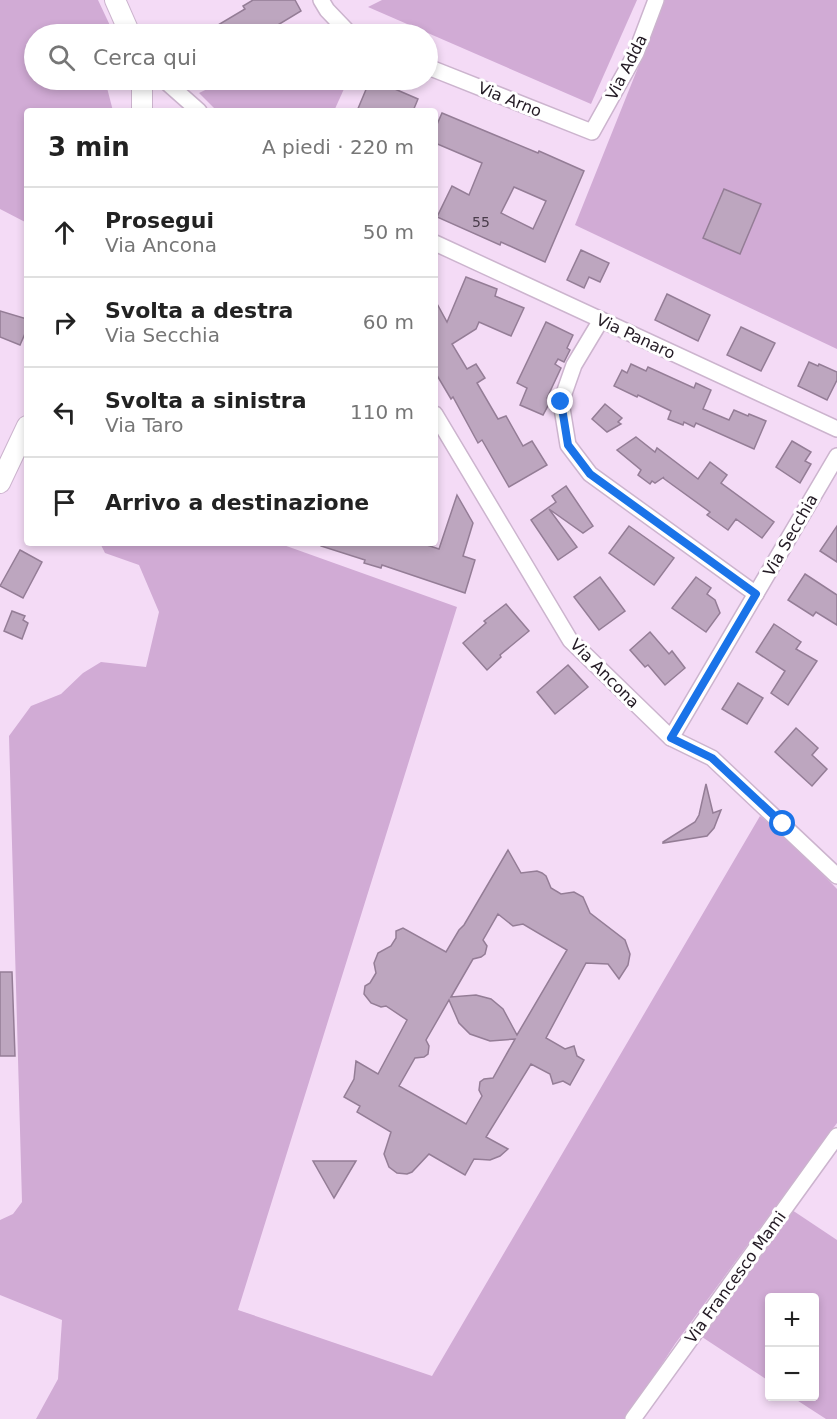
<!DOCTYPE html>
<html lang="it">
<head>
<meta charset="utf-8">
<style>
	:root { --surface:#fff; --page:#f6f6f6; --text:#222; --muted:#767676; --line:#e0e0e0 }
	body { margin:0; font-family:"DejaVu Sans",sans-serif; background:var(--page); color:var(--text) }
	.controls { position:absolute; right:18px; bottom:18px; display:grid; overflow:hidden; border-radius:6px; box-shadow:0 3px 9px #0003 }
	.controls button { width:54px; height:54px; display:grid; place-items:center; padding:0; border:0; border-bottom:2px solid var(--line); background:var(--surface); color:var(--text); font:30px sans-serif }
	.stop { position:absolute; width:18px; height:18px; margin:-14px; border:4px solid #1a73e8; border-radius:50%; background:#fff }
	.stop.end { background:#1a73e8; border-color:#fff; box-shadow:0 2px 6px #0008 }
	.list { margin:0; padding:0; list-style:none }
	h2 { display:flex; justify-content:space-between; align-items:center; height:78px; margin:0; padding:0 24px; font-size:26px }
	h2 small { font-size:20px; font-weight:400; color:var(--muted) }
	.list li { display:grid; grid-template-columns:39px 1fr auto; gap:18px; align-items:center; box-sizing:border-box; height:90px; padding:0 24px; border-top:2px solid var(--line) }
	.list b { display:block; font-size:22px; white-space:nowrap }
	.list p { margin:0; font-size:20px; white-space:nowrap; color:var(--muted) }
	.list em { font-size:20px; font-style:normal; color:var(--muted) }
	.icon { flex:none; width:33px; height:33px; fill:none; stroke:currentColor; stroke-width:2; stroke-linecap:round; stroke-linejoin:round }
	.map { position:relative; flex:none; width:837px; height:1419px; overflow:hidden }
	.search { position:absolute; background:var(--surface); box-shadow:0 3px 9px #0003; left:24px; top:24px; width:414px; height:66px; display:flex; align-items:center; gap:15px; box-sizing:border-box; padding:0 21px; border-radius:33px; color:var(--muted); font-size:22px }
	.panel { position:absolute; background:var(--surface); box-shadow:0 3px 9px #0003; left:24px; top:108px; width:414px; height:438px; border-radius:6px }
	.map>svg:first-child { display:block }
	.green { fill:#d1abd5 }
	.building { fill:#bda6bf; stroke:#947d96; stroke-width:1.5; fill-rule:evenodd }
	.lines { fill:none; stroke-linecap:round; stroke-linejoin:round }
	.minor-casing { stroke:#ccb4ce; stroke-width:18 }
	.tertiary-casing { stroke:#ccb4ce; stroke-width:22 }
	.minor { stroke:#fff; stroke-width:15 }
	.tertiary { stroke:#fff; stroke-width:20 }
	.route { stroke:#1a73e8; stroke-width:8 }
	.labels { text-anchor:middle; stroke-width:6; stroke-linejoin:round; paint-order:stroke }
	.number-label { font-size:14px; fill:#493c4a }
	.street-label { font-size:16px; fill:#221923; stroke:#fff }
</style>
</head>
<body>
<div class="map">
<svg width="837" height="1419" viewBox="0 0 837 1419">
	<rect width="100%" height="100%" fill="#f4dbf6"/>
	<g class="green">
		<polygon points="0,0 98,0 114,34 34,34 34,80 105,80 113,111 27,111 27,223 0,209"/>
		<polygon points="382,0 637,0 591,104 368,7"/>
		<polygon points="665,0 837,0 837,349 575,225"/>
		<polygon points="226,80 348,80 334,111 217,111 199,93"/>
		<polygon points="100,543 278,543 457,607 238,1310 432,1376 760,816 786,836 837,889 837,1123 675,1344 626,1419 36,1419 58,1379 62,1320 0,1295 0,1220 13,1214 22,1202 9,736 31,706 61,694 83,673 101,662 146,667 159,612 139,565 105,553"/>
		<polygon points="792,1210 837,1240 837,1419 826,1419 792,1397 814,1396 814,1298 770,1298 769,1381 699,1335"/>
	</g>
	<g class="building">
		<polygon points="253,0 295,0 301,11 263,34 224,34 218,25 245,9 243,6"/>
		<polygon points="370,80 374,80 418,99 413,111 357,111"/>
		<path d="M442,113L538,153L539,151L584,171L545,262L501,242L500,245L437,217L452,186L469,195L482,163L435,143V129ZM514,187L546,201L533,229L501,213Z"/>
		<polygon points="724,189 761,204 740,254 703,238"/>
		<polygon points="581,250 609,263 600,282 589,277 584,288 567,280"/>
		<polygon points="466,277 497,289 495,296 524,308 511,336 479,322 476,329 452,344 467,369 476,364 485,378 477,383 498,419 506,416 523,446 532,441 547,465 509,487 482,440 478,443 453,397 451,399 435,372 435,300 447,322"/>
		<polygon points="667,294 710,315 698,341 655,320"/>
		<polygon points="0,311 27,319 27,329 20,345 0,337"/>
		<polygon points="546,322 573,335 567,348 570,350 564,362 558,359 555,364 561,368 547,398 551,400 543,415 520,405 527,388 517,383"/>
		<polygon points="741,327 775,343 761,371 727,355"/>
		<polygon points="809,362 818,366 819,364 837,372 837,380 827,400 798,386"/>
		<polygon points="631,364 646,371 648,367 694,388 696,383 711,390 703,409 729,420 734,410 748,416 749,414 766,421 754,449 696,423 694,427 684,422 683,425 668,419 671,411 638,395 637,397 614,386 622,370 627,373"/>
		<polygon points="605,404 622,418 618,422 621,424 607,432 592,419"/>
		<polygon points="636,437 655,452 657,448 698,479 710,462 727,475 721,483 774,522 762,538 736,519 728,530 707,515 710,512 663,478 664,477 655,483 652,481 650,484 638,475 641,470 617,450"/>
		<polygon points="792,441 811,452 805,461 811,464 800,483 776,467"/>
		<polygon points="566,486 593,526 583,533 549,509 577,547 558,560 531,520 556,502 552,496"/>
		<polygon points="457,495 473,523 463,556 475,560 465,593 382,565 381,568 364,563 365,560 321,546 321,543 421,543 439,549"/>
		<polygon points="629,526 674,558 654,585 609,553"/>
		<polygon points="837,526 837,562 820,551"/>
		<polygon points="20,550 42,562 23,598 0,586"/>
		<polygon points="805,574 837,595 837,625 816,612 813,616 788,600"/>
		<polygon points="600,577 625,611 599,630 574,597"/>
		<polygon points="696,577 711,588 707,594 715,600 720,613 706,632 672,608"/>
		<polygon points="506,604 529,631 500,655 501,657 487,670 463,643 486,623 484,621"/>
		<polygon points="12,611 25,616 23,620 28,623 22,639 4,631"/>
		<polygon points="774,624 801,642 796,649 817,661 788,705 771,693 785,671 756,652"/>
		<polygon points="650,632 669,654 672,651 685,668 665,685 648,665 645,667 630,650"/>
		<polygon points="568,665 588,687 555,714 537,692"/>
		<polygon points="738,683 763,698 747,724 722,709"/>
		<polygon points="796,728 818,748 812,755 827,769 812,786 775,752"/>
		<polygon points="706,784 713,813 721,810 714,828 707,836 663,843 663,842 695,822 699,815"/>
		<path d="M508,850L521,873L537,871L542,873L546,876L551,888L561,894L574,892L583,897L590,913L625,940L630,954L628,965L619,979L608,964L586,963L546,1038L565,1049L574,1046L577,1056L584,1060L570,1085L563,1081L553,1084L550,1074L531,1064L486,1137L508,1149L500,1156L490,1160L474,1159L465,1175L429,1154L412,1172L407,1174L397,1173L389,1167L384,1154L391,1132L357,1112L360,1106L344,1097L354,1079L356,1061L378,1074L407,1020L386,1006L381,1007L371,1003L364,994L365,986L370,983L376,973L374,963L378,953L391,946L396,938V931L403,928L446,952L459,930L464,925ZM498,914L513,926L523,924L567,950L517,1035L503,1009L491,999L476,995L451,997L473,959L481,957L485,954L487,946L483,940ZM449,1000L459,1023L470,1034L490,1041L515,1039L493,1078L484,1079L480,1082L479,1090L482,1096L466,1124L399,1086L415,1058L424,1057L428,1054L429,1046L426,1040Z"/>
		<polygon points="0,972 12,972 15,1056 0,1056"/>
		<polygon points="313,1161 356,1161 334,1198"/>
	</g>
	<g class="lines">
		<defs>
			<g id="minor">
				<polyline points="321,0 327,10 350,34"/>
				<polyline points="428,67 592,132 636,53 656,0"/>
				<polyline points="164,80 199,111"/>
				<polyline points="435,243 837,429"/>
				<polyline points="601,320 574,365 561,402 568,445 590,474 756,594"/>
				<polyline points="435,414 570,640 671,738 712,758 837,876"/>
				<polyline points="671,738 837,456"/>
				<polyline points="633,1419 837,1136"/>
			</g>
			<g id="tertiary">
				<polyline points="115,0 130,34"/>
				<polyline points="142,111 142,80"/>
				<polyline points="0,483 27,426"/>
			</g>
		</defs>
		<use href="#minor" class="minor-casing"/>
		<use href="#tertiary" class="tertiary-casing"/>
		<use href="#minor" class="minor"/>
		<use href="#tertiary" class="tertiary"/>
	</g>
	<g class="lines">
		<polyline class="route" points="561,402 568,445 590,474 756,594 671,738 712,758 783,824"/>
	</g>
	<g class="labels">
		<g class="number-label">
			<text x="481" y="227">55</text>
		</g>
		<g class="street-label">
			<text transform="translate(626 67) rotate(-63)" y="6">Via Adda</text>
			<text transform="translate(510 99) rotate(22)" y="6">Via Arno</text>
			<text transform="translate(636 336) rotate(25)" y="6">Via Panaro</text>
			<text transform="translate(790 535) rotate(-60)" y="6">Via Secchia</text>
			<text transform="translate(605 673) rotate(45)" y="6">Via Ancona</text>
			<text transform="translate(735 1277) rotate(-54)" y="6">Via Francesco Mami</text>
		</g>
	</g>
</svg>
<div class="controls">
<button>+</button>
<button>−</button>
</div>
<div class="stop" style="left:783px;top:824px"></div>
<div class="stop end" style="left:561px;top:402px"></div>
<div class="search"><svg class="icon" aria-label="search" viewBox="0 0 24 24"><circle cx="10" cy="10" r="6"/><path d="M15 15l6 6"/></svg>Cerca qui</div>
<section class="panel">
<h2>3 min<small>A piedi · 220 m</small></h2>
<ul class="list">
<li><svg class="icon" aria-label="ahead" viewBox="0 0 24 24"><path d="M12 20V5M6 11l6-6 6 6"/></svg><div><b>Prosegui</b><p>Via Ancona</p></div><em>50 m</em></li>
<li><svg class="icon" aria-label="right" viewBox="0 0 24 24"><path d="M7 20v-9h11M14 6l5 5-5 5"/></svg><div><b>Svolta a destra</b><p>Via Secchia</p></div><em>60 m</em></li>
<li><svg class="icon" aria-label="left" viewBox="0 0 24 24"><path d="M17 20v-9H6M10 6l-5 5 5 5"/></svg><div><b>Svolta a sinistra</b><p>Via Taro</p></div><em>110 m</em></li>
<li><svg class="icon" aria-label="arrive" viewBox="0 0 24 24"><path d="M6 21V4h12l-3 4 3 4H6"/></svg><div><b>Arrivo a destinazione</b></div></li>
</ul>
</section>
</div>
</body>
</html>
